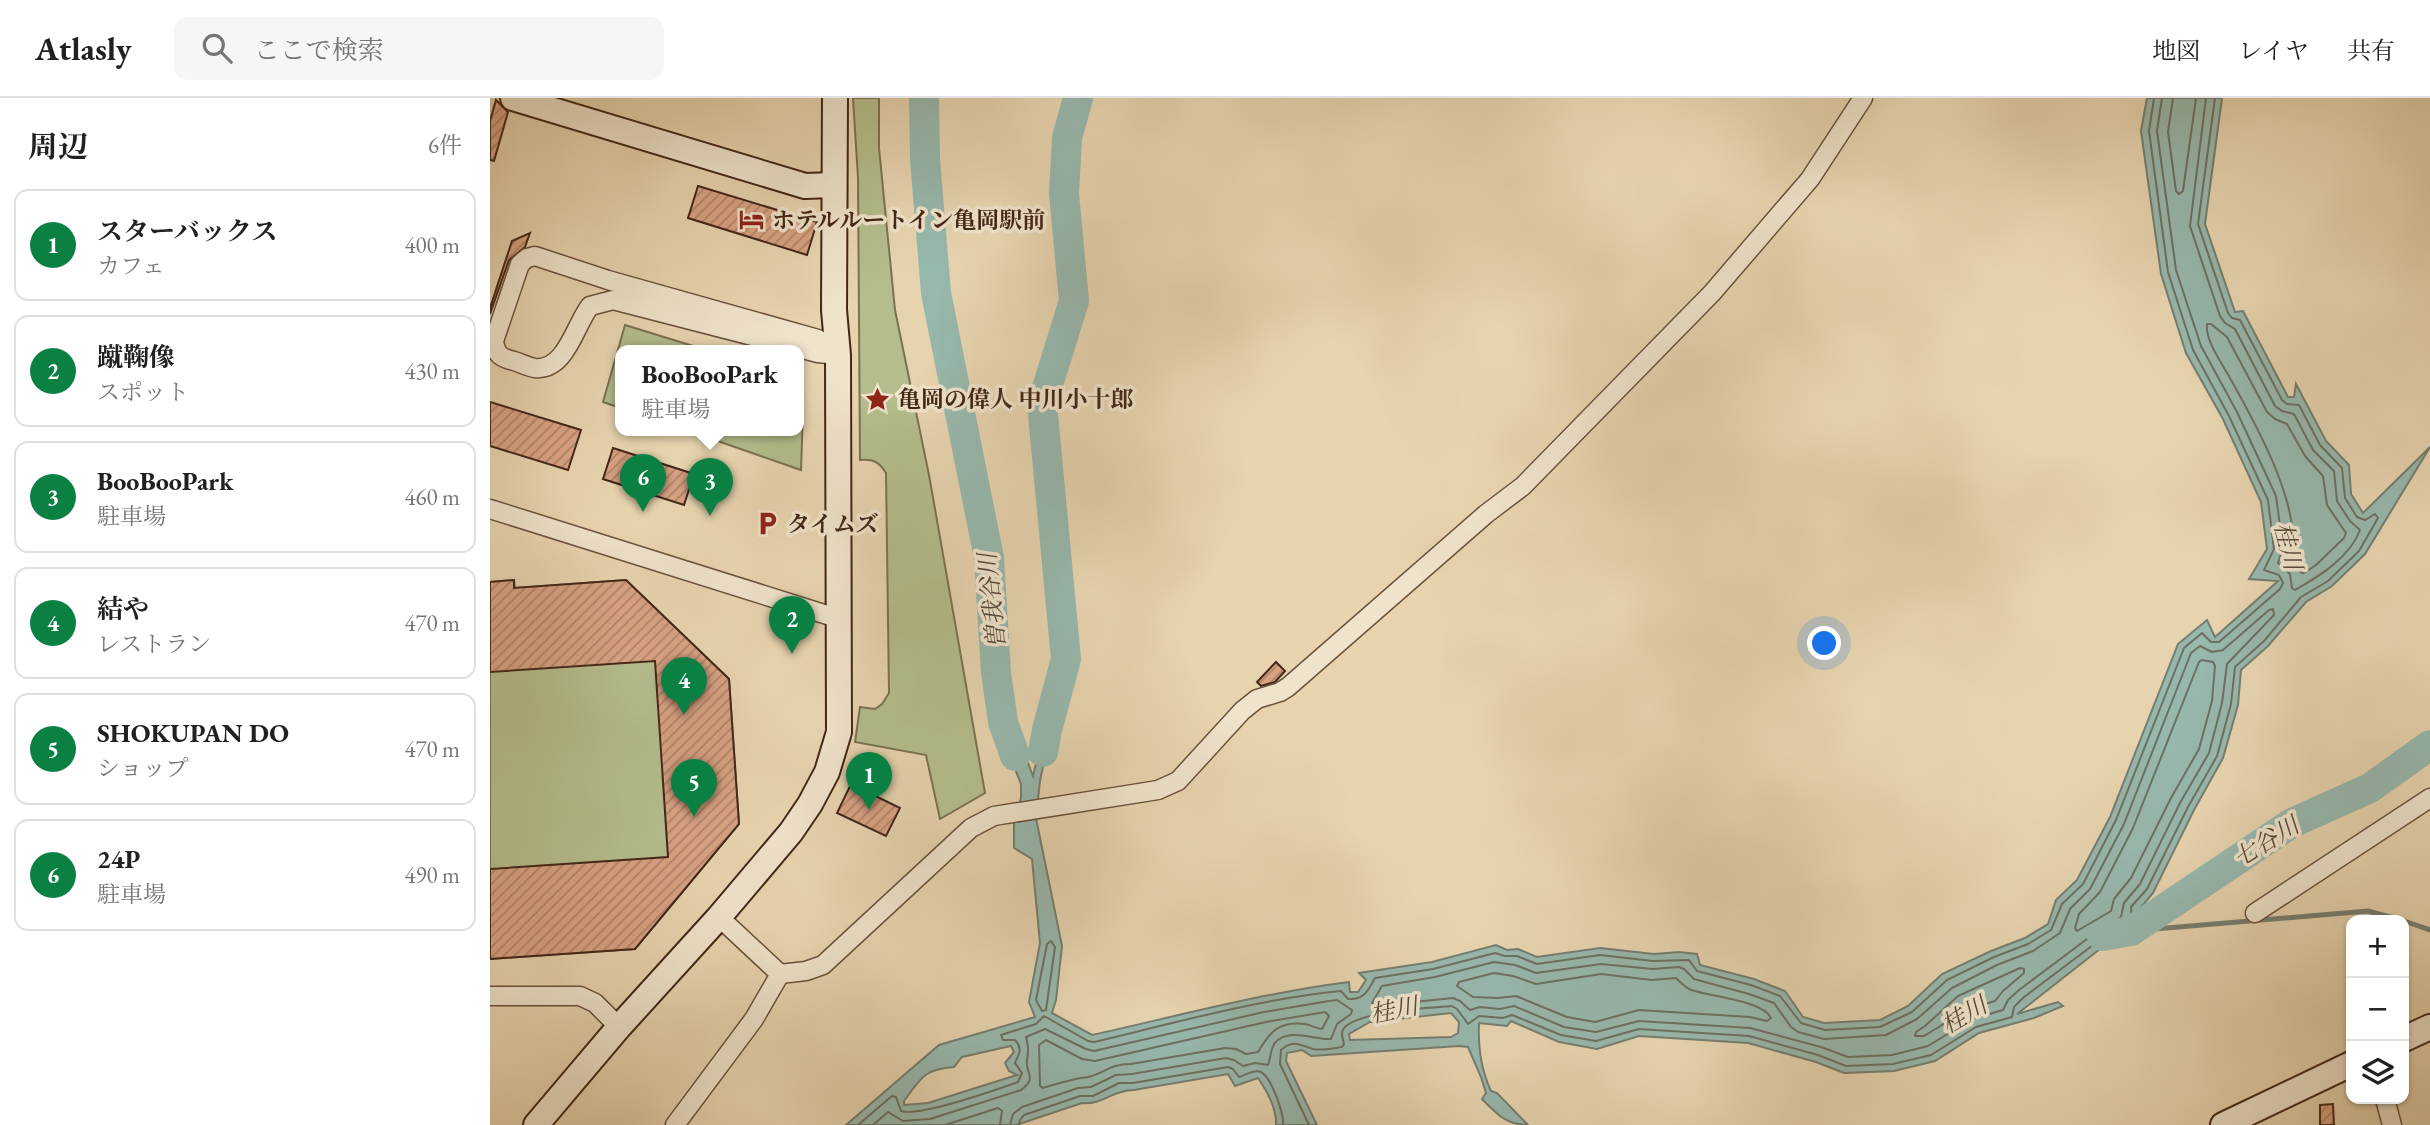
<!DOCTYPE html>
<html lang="ja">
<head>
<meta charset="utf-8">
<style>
	:root { --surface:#fff; --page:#f6f6f6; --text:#202124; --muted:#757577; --line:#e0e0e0; --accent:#0b8043 }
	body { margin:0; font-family:"EB Garamond","Noto Serif JP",serif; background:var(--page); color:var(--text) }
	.controls { position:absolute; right:21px; bottom:21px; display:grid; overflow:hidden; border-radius:14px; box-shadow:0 2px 5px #0004 }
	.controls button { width:63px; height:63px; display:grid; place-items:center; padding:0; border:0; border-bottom:2px solid var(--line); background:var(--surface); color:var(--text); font:35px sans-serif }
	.you { position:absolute; left:1335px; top:546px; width:24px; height:24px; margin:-18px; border:5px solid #fff; border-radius:50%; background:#1a73e8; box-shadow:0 0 0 10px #1a73e833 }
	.badge { display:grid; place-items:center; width:46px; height:46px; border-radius:50%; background:var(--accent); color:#fff; font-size:23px; font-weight:700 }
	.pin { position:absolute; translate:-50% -58px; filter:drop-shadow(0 2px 4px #0008) }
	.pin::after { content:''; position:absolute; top:37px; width:24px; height:21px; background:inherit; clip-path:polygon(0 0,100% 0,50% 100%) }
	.popup { position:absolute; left:125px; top:247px; width:189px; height:91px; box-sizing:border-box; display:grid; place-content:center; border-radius:14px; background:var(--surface); filter:drop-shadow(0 2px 5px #0005); font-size:23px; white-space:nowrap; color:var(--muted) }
	.popup b { font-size:26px; color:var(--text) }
	.popup::after { content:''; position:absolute; left:50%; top:100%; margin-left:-14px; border:14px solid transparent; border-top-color:var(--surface) }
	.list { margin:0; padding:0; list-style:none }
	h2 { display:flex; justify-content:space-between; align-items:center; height:91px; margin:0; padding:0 28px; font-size:30px }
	h2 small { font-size:23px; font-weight:400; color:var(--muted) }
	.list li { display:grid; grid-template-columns:46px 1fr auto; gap:21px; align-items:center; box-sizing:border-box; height:112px; margin:0 14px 14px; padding:0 14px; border:2px solid var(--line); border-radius:14px }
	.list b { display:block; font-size:26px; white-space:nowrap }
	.list p { margin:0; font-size:23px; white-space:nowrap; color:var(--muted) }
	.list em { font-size:23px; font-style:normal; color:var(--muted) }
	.icon { flex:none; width:38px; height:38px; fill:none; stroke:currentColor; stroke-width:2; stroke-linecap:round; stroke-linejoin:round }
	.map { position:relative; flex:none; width:1940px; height:1027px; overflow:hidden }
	header { display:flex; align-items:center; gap:42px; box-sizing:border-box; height:98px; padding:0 35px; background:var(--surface); border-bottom:2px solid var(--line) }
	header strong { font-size:33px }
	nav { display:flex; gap:38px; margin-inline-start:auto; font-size:24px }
	.search { width:490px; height:63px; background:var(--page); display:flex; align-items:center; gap:18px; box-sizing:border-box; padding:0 24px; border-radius:14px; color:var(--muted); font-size:26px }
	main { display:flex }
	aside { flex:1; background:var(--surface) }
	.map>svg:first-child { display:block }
	.green { fill:#b4bd8c; stroke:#7c7252; stroke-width:2 }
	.water { fill:#97b8ad; stroke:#757e71; stroke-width:2; fill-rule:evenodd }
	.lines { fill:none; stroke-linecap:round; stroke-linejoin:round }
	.shore { stroke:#6d7062; stroke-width:2 }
	.stream { stroke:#757e71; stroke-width:5 }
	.river { stroke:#97b8ad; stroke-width:30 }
	.building { fill:url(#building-hatch); stroke:#432717; stroke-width:2 }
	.street-casing { stroke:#6c523d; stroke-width:21 }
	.secondary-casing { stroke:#432717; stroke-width:28 }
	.street { stroke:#efe3cb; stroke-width:18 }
	.secondary { stroke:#efe3cb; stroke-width:24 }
	.labels { text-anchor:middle; stroke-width:7; stroke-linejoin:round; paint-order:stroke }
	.poi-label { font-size:23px; font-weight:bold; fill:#432717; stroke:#efe3cb; text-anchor:start }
	.water-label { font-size:24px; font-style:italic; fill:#584b3c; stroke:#efe3cb }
</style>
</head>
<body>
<header>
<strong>Atlasly</strong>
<div class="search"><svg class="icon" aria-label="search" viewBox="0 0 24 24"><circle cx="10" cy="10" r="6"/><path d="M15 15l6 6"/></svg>ここで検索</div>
<nav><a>地図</a><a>レイヤ</a><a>共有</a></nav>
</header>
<main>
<aside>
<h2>周辺<small>6件</small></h2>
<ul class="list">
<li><span class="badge">1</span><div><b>スターバックス</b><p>カフェ</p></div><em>400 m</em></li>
<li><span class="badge">2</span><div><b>蹴鞠像</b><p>スポット</p></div><em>430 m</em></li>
<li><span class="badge">3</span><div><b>BooBooPark</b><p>駐車場</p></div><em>460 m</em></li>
<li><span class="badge">4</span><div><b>結や</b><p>レストラン</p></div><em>470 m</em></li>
<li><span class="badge">5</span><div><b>SHOKUPAN DO</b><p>ショップ</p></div><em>470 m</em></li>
<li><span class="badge">6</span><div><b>24P</b><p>駐車場</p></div><em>490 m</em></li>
</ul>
</aside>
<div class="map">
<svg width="1940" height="1027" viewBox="0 0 1940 1027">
	<defs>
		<pattern id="building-hatch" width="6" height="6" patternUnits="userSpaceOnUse" patternTransform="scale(1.75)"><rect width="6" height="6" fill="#d8a283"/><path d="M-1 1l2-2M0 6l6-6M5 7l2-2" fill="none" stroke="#b1846a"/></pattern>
	</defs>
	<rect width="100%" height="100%" fill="#e7d4af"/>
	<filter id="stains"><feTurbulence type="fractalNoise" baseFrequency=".00286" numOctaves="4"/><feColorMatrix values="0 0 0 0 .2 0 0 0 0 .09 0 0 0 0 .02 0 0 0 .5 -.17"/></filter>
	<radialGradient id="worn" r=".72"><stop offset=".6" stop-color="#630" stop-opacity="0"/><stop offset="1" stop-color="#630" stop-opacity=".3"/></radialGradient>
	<g class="green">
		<path d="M363,0H389V50L405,212L439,377L495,695L450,721L436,657L365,644L370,609L385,611L392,606L399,595L396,375C389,364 384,361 370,362L368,80Z"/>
		<polygon points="135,227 216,252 131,252 131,310 113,304"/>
		<polygon points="309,291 313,313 311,372 196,332 309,332"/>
		<polygon points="24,482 25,490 136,482 239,581 249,726 145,851 0,861 0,484"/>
	</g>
	<path class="water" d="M1657,0H1732L1715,126L1745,214L1753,213L1798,299H1804L1806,286L1836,343L1859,367L1861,396L1873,415L1940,349L1875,456L1842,488L1816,504L1778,548L1751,572L1748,607L1733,660L1704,712L1663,795L1647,814L1650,815L1716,770L1727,772L1679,810L1615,847L1527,916L1568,904L1573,908L1544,920L1489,935L1445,963L1404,973L1354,975L1326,964L1258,945L1149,938L1107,951L1069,944L1021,923L1017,928L989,925C988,948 991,972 1001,993L1007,995L1038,1027C1016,1027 1007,1016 992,1001L996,995L991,979L978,949L969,948L821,958L812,952L797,955L796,963L827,1027H786C787,1011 777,993 768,980L745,988L738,976L644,992C622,992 613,1007 592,1005L526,1027H356L449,947L545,919L539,904L550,845L542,761L524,750V726L531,700V686L504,618L517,619L523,636L528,639L543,678L558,614L564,615L550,683L546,720L572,848L566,902L562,915L602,937C688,918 772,895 859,884L860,894H868L876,882L869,875L942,864L1006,847L1017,852L1028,851L1047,859L1110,850L1164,856L1189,854L1207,856L1210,867L1264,881L1295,893L1313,919L1334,925L1390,922L1418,908L1452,876L1501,853L1535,840L1558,826L1566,802L1587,782L1620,719L1688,546L1717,522L1725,539L1788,483L1759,481L1777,451L1771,404L1733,321L1696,255L1671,176L1651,33ZM961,915L969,924L968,935L961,939L860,942L859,936L880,924ZM521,948L524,954L515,965L519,973L527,977L438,1005L414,1007V1003C431,980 434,971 464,969L472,959Z"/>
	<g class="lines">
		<g class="shore">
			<path d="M1672,0L1667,33L1686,172L1711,248L1747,314L1786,398L1793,450L1788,465L1800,476L1802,490L1805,492C1830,478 1860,459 1870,432L1860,423L1847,403L1844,373L1823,352L1804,316L1792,313L1785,308L1745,231L1735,225L1730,218L1700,128L1716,0"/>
			<polyline points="1683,0 1678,34 1686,93 1689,96 1693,93 1706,0"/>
			<path d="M1717,226H1721L1737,239L1777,314L1785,321L1797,326L1815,358L1833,378L1837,407L1856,435L1854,440L1826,467L1814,475L1810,474L1802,462C1812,407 1766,327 1740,280C1732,265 1715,243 1717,226Z"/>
			<polygon points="1783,511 1784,517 1737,566 1732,605 1719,655 1690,705 1650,786 1634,805 1631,819 1605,835 1529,892 1518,902 1513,912 1482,921 1438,948 1402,957 1358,959 1331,949 1260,930 1149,923 1106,934 1074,929 1024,908 1010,911 990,909 980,912 970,903 963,900 885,908 882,905 892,888 945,879 1004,864 1025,867 1046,875 1111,866 1163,871 1189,869 1194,871 1204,881 1259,896 1284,905 1301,929 1308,934 1334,941 1396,937 1427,921 1462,890 1507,867 1543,853 1570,835 1580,811 1600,791 1634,726 1701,555 1710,548 1722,554 1733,552 1779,512"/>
			<polygon points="1712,562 1723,564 1725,568 1722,603 1709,651 1681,700 1641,780 1624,801 1621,813 1587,833 1585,830 1589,816 1610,794 1643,730 1709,564"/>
			<polygon points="561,843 565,849 556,912 552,913 546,902 557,846"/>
			<polygon points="1530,870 1534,871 1534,875 1513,893 1505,903 1478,911 1434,938 1425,938 1426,934 1435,928 1468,898"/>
			<path d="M1004,875L1023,878L1046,886L1111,876L1162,882L1186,880C1190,884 1194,888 1199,891C1218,899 1273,902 1281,920L1277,923L1260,919L1149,912L1105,924L1077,919L1026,898L1008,900L983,899L967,888L969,884Z"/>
			<path d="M835,914L839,918L832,931C826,931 822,927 815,926C788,923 780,934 768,954L756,956L746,951L735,950L641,966C618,966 614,976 598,979C581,981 569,985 553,990L550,988L549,947L556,942L592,961L605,963L776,924Z"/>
			<path d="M368,1027L402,998L406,999L411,1013C429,1019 506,992 528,984L532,975L525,965C529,956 533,951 525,942H513L511,937L546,926L554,918L598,943L604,944C685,925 768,901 851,893L858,901C875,902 878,892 885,880L943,871L1005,855L1015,858H1027L1047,866L1110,857L1163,863L1199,862L1207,873L1261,887L1290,898L1311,925L1335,932L1390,929L1422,914L1457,882L1504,859L1538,846L1561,832L1572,806L1593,786L1626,722L1694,550L1712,535L1721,544H1729L1790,491L1793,485L1789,477L1774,472L1784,451L1778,402L1739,318L1703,252L1678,174L1659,33L1664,0"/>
			<path d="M383,1027L398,1014L413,1023L440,1021L531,992C548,980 535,975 537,962C539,952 538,948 536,939L555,931L596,951L604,953L774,914L839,903L847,902L862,912L861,916L847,926L841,941C825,942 798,929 785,945C780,951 781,960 778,967L765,965L753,968L744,962L736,960L642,976L626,977L601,989L588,990L532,1009L523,1016L520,1027"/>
			<polyline points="455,1027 508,1010 512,1013 510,1027"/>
			<path d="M529,1027L530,1022L534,1017L590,998H603L629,985H643L738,969L743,971L749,979C755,977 765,971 771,974C782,980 794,1016 793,1027"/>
			<path d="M819,1027L790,966L791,952C803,941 810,947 823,951C831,953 844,950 852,949L854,946C853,941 850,935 854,930C869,913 938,910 962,908L967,911L978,926L989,918L1013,920L1022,917L1071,937L1106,943L1149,931L1259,938L1328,957L1356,968L1403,966L1441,957L1486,929L1522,919L1524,909L1534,899L1611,841L1642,823L1641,809L1657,791L1698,709L1727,658L1741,606L1745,569L1774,543L1811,499L1838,483L1869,453L1888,420L1885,416L1875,422L1867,419L1855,400L1852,370L1830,347L1809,307L1797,306L1792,302L1750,222L1742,220L1738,215L1708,126L1725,0"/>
		</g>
		<g class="stream">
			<polyline points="1914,823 1940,832"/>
			<polyline points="1641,833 1878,813 1911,822"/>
		</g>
		<g class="river">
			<polyline points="434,0 435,61 446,195 499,460 506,575 513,624 525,658"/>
			<polyline points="553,654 557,632 576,561 552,306 584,203 574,96 577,40 588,0"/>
			<polyline points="1612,838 1641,833 1802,725 1880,690 1940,647"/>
		</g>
	</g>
	<g class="building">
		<polygon points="6,2 18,14 4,63 0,62 0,23"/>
		<polygon points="208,88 327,124 317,157 198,120"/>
		<polygon points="40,135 35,149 19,162 0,216 0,210 22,143"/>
		<polygon points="0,304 91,332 78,372 0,348"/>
		<polygon points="123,350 204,376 194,407 113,381"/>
		<polygon points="24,482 24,490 136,482 239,581 249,726 145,851 0,861 0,771 178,759 165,563 0,574 0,484"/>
		<polygon points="786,564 795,573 785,584 771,588 767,584"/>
		<polygon points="361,686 410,710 396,738 347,715"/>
		<polygon points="1843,1006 1844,1027 1830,1027 1830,1007"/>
	</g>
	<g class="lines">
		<defs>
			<g id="street">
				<path d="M45,158L118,182L328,241L348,257L328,255L123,202L100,208C85,227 76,273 45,270C38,269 31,265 24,263C11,260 6,257 4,243L30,166L37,160Z"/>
				<polyline points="0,411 350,521"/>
				<polyline points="1765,815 1940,700"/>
				<polyline points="229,819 290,876 316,873 333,867 481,730 504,718 668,692 688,683 752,613 767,601 790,594 798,589 996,416 1033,388 1222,195 1320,81 1373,0"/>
				<polyline points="0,898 90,898 105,905 129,929"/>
				<polyline points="1895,1001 1902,1027"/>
				<polyline points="185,1027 264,921 290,876"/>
			</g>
			<g id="secondary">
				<polyline points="23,0 315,88 344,87"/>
				<polyline points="1914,941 1940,929"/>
				<polyline points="46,1027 129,929 229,819 301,734 320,706 337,674 349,634 348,257 344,212 345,0"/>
				<polyline points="1733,1027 1861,966"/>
			</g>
		</defs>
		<use href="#street" class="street-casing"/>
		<use href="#secondary" class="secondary-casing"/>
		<use href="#street" class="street"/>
		<use href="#secondary" class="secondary"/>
	</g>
	<defs>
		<symbol id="hotel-bare" viewBox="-9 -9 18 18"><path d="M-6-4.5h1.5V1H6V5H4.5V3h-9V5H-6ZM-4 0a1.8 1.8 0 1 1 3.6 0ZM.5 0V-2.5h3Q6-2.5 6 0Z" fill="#8f2418" stroke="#efe3cb" stroke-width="2.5" paint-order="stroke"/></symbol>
		<symbol id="sight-bare" viewBox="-9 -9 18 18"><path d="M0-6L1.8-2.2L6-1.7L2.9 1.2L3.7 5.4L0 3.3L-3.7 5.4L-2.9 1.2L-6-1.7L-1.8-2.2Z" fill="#8f2418" stroke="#efe3cb" stroke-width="2.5" paint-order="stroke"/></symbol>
		<symbol id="parking-bare" viewBox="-9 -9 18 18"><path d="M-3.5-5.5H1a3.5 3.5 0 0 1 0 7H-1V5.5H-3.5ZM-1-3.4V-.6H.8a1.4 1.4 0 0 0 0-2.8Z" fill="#8f2418" stroke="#efe3cb" stroke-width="2.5" paint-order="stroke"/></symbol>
	</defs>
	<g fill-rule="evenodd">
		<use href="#hotel-bare" x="244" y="104" width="35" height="35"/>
		<use href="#sight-bare" x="370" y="284" width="35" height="35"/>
		<use href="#parking-bare" x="260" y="408" width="35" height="35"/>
	</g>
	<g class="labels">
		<g class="poi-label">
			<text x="282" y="130">ホテルルートイン亀岡駅前</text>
			<text x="408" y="309">亀岡の偉人 中川小十郎</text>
			<text x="297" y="434">タイムズ</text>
		</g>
		<g class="water-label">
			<text transform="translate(1798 448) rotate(76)" y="8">桂川</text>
			<text transform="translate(502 503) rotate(-96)" y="8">曽我谷川</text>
			<text transform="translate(1776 744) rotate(-32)" y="8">七谷川</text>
			<text transform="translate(904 912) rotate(-11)" y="8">桂川</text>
			<text transform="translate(1474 917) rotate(-30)" y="8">桂川</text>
		</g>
	</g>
	<rect width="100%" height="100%" filter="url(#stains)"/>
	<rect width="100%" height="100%" fill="url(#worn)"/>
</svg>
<div class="controls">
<button>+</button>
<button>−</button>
<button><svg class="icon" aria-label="layers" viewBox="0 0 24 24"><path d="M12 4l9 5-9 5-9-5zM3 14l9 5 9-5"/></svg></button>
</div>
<div class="you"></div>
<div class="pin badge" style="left:379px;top:712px">1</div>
<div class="pin badge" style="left:302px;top:556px">2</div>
<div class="pin badge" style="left:220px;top:418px">3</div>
<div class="popup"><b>BooBooPark</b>駐車場</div>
<div class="pin badge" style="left:194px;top:617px">4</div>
<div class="pin badge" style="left:204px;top:719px">5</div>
<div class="pin badge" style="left:153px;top:414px">6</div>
</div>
</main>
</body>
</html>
